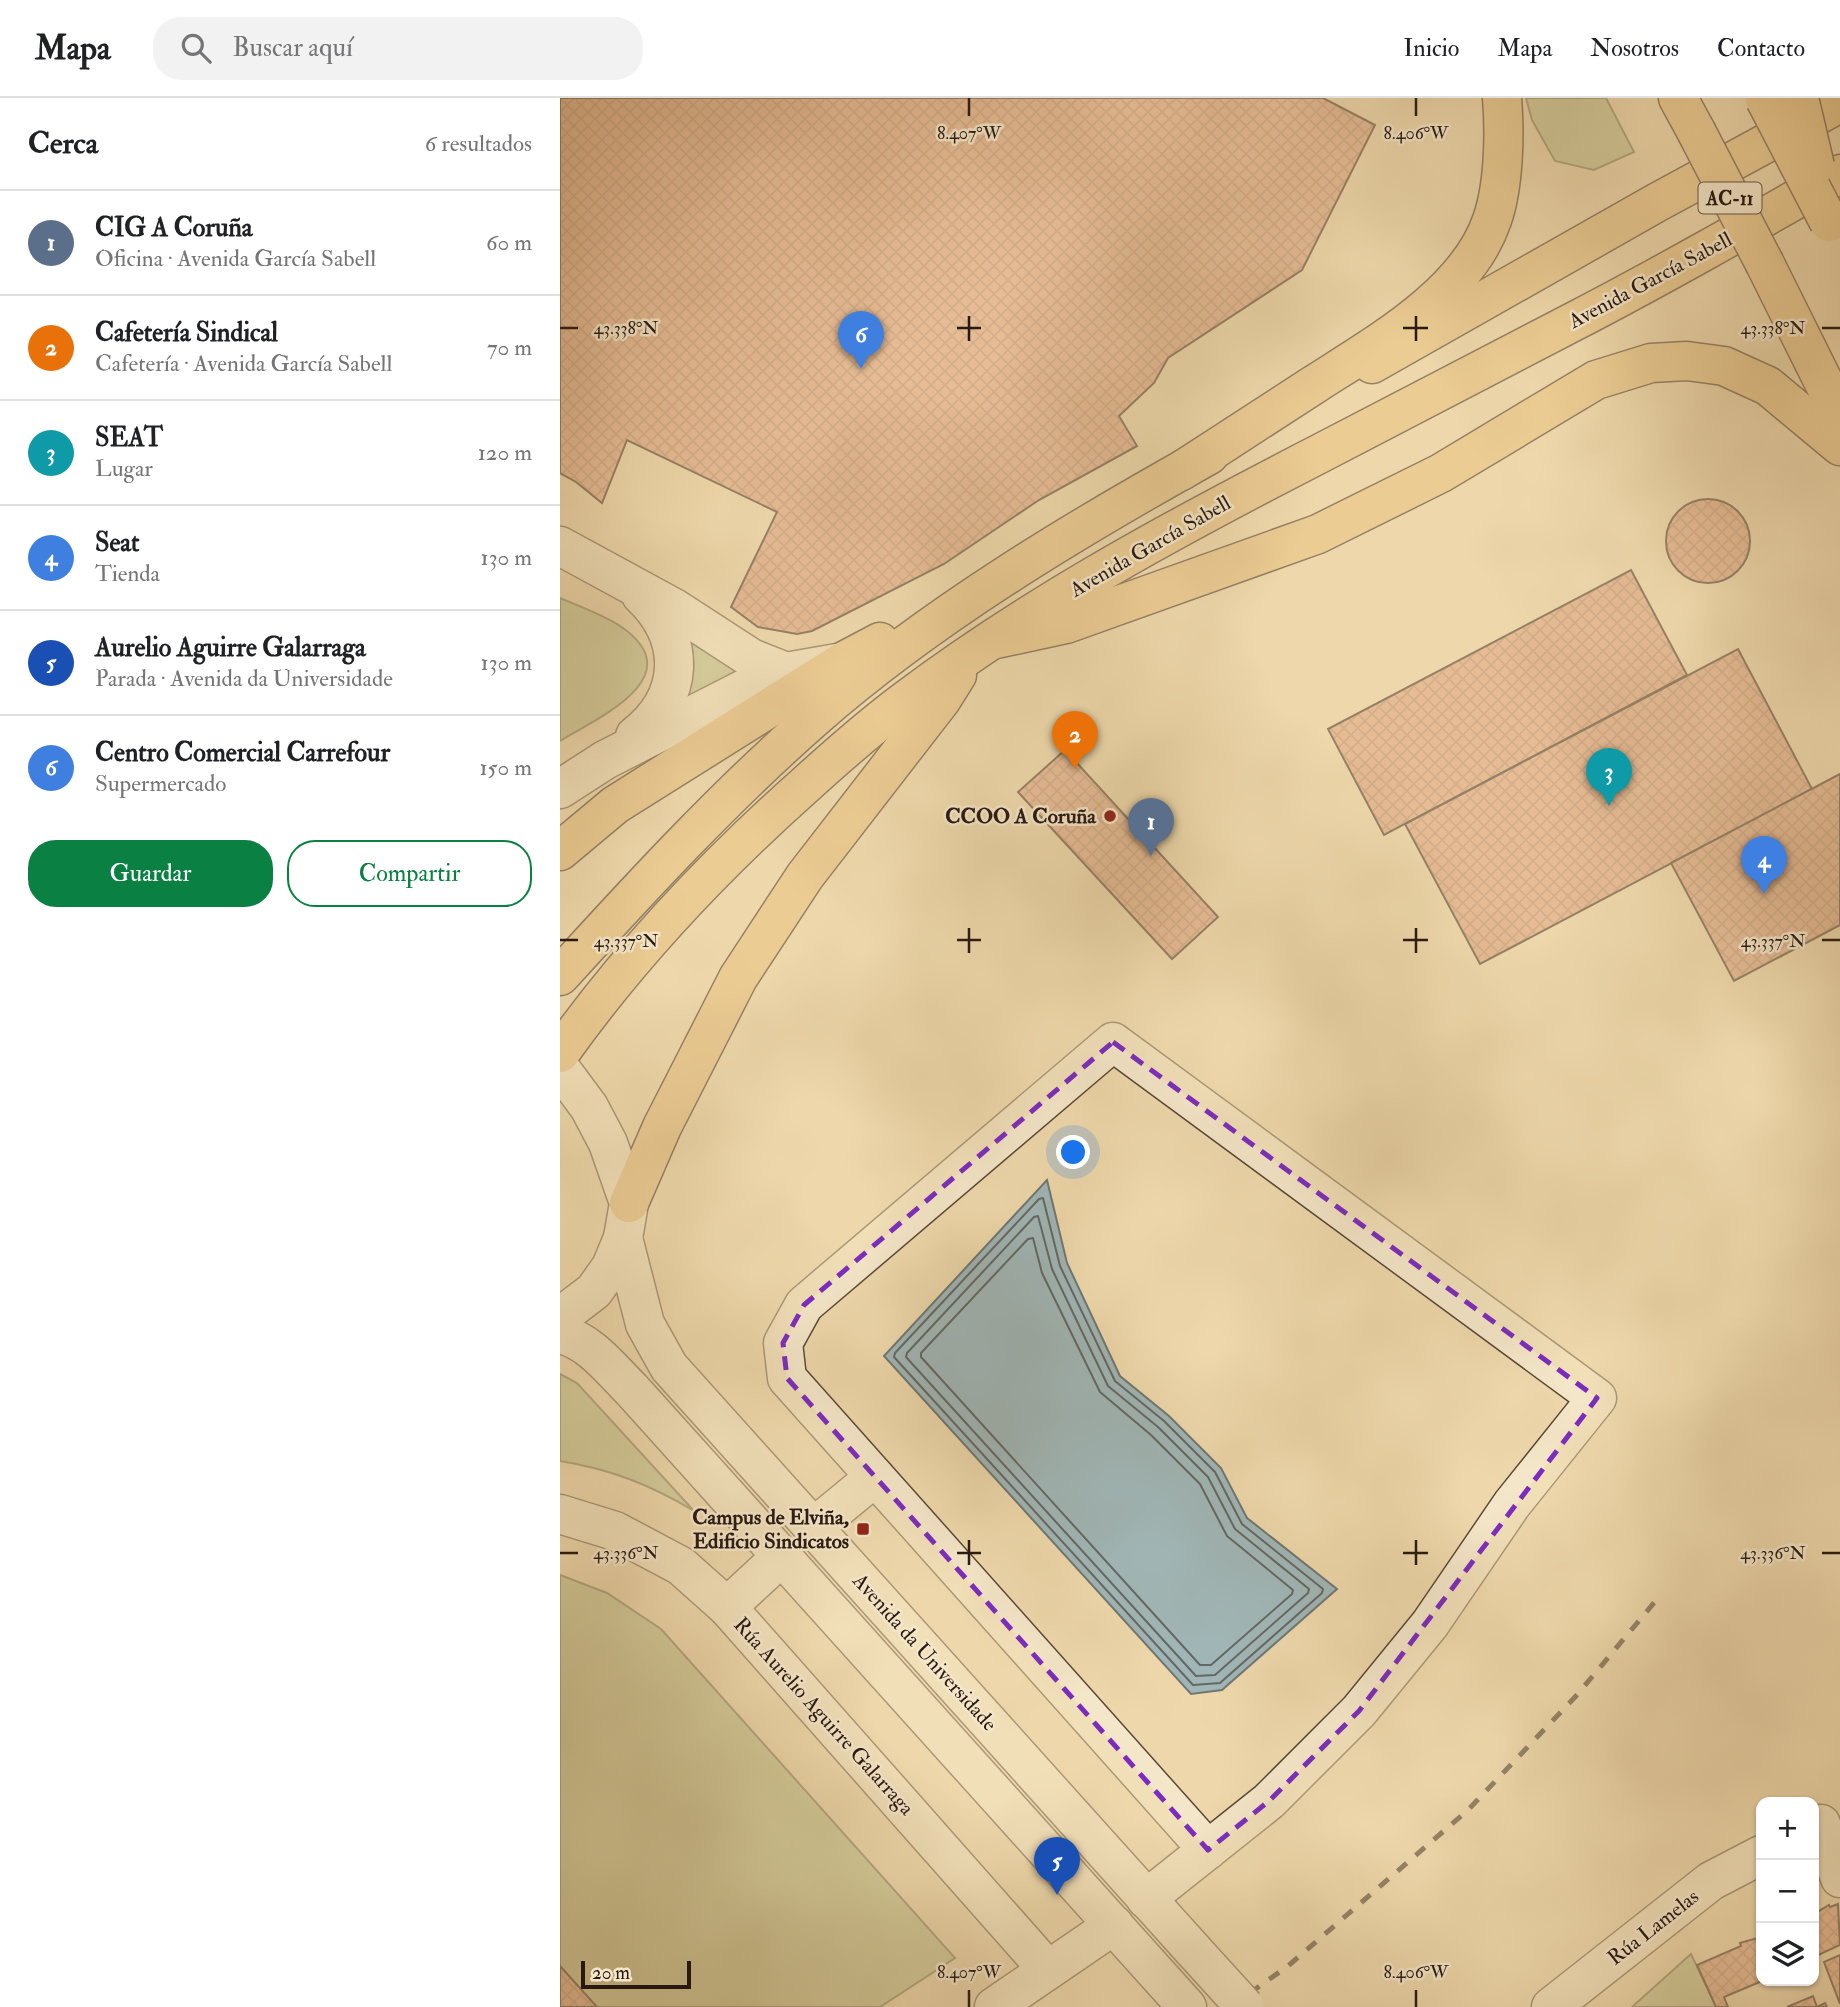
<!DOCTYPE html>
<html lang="es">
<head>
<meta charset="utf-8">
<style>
	:root { --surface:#fff; --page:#f2f2f2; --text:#202124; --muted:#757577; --line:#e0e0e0; --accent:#0b8043 }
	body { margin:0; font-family:"IM FELL Double Pica",serif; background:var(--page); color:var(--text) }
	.controls { position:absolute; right:21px; bottom:21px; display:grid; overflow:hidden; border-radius:14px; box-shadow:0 2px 5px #0004 }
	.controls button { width:63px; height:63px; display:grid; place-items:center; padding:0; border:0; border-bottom:2px solid var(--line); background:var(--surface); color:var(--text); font:35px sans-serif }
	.scale { position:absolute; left:21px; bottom:18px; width:110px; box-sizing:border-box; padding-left:7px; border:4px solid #291912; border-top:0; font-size:19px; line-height:24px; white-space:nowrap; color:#291912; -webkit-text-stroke:5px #f4e6c8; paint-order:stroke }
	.you { position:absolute; left:514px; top:1055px; width:24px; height:24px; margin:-18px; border:5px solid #fff; border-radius:50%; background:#1a73e8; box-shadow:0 0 0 10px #1a73e833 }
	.badge { display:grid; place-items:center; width:46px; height:46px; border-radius:50%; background:var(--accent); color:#fff; font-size:23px; font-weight:700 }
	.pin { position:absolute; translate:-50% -58px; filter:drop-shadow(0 2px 4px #0008) }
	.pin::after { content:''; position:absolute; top:37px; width:24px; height:21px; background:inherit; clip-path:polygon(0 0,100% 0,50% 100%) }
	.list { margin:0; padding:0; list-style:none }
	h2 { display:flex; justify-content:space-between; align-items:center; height:91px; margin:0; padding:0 28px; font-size:30px }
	h2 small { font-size:23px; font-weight:400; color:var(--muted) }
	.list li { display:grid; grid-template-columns:46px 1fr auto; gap:21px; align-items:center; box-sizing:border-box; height:105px; padding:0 28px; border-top:2px solid var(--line) }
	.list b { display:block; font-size:26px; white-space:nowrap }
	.list p { margin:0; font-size:23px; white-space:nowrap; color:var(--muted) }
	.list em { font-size:23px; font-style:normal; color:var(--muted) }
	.actions { display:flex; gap:14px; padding:21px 28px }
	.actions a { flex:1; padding:16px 0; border:2px solid var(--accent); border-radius:28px; text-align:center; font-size:24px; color:var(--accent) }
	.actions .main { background:var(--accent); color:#fff }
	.icon { flex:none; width:38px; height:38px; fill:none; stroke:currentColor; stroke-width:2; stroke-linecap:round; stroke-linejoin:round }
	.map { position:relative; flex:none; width:1280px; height:1909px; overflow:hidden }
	header { display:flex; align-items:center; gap:42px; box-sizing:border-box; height:98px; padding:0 35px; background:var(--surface); border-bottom:2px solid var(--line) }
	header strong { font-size:33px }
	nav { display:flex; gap:38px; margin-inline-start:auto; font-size:24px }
	.search { width:490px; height:63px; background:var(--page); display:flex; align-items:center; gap:18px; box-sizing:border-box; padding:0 24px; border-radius:28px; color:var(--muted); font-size:26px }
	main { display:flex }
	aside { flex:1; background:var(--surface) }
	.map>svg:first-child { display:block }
	.grass { fill:#b8bf89; stroke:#706c4e; stroke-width:2 }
	.water { fill:#a0b6b6; stroke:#707774; stroke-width:2 }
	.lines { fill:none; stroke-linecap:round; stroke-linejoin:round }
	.shore { stroke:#646864; stroke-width:2 }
	.building { fill:url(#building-cross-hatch); stroke:#291912; stroke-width:2 }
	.street-casing { stroke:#5a4938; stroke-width:41 }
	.primary-casing { stroke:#291912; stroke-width:41 }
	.highway-casing { stroke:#291912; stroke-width:41 }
	.street { stroke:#f4e6c8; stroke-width:38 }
	.primary { stroke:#e7bc76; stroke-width:38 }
	.highway { stroke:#e7bc76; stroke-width:38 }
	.rail { stroke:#291912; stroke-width:5; stroke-dasharray:12 12; stroke-linecap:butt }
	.street-bridge-casing { stroke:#5a4938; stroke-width:41; stroke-linecap:butt }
	.highway-bridge-casing { stroke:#291912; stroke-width:41; stroke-linecap:butt }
	.street-bridge { stroke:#f4e6c8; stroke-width:38 }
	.highway-bridge { stroke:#e7bc76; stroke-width:38 }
	.marked { fill:none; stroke:#7b2cbf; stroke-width:5; stroke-dasharray:14 9; stroke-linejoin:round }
	.ticks { fill:none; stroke:#291912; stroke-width:2.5 }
	.poi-dot { fill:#8f2418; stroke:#f4e6c8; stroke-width:2.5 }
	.labels { text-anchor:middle; stroke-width:5; stroke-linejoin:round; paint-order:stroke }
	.shield { fill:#f4e6c8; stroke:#665649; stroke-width:2 }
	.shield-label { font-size:19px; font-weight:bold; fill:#291912 }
	.street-label { font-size:21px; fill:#291912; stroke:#f4e6c8 }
	.poi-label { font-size:21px; font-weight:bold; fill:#291912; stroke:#f4e6c8; text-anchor:end }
	.ticks-label { font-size:18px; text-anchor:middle; fill:#291912; stroke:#f4e6c8; stroke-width:5; stroke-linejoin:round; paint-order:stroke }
</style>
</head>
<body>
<header>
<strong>Mapa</strong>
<div class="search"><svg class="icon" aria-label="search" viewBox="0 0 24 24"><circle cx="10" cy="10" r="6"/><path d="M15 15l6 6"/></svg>Buscar aquí</div>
<nav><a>Inicio</a><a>Mapa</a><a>Nosotros</a><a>Contacto</a></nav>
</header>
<main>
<aside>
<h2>Cerca<small>6 resultados</small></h2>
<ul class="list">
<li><span class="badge" style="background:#5c6f8a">1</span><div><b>CIG A Coruña</b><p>Oficina · Avenida García Sabell</p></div><em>60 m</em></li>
<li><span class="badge" style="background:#e8710a">2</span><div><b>Cafetería Sindical</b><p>Cafetería · Avenida García Sabell</p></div><em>70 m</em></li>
<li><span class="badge" style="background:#0f9aa8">3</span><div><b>SEAT</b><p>Lugar</p></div><em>120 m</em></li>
<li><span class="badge" style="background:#3f7fe0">4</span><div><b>Seat</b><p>Tienda</p></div><em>130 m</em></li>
<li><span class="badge" style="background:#1a4fb4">5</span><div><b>Aurelio Aguirre Galarraga</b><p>Parada · Avenida da Universidade</p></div><em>130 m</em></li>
<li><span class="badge" style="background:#3f7fe0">6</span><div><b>Centro Comercial Carrefour</b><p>Supermercado</p></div><em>150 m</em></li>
</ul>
<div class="actions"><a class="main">Guardar</a><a>Compartir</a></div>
</aside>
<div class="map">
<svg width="1280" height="1909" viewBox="0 0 1280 1909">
	<defs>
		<pattern id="building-cross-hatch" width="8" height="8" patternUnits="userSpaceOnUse" patternTransform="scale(1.75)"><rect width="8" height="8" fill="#dd9a7a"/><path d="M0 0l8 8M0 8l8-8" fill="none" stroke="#b37d63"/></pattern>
	</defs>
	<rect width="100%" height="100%" fill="#eed8ab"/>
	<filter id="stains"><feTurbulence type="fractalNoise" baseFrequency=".00286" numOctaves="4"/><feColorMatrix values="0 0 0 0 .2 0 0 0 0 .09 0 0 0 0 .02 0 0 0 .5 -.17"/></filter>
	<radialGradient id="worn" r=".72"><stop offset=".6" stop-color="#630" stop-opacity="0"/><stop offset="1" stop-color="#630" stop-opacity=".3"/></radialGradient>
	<g class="grass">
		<polygon points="966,0 1046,0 1074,54 1034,72 995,63 972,22"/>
		<path d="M0,500C20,509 45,517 63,530C131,579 38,620 0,643Z"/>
		<polygon points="120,523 179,571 122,606"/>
		<path d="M0,1276L17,1285L134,1413C91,1387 50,1371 0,1363Z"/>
		<polygon points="0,1477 47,1495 101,1531 395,1860 320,1909 0,1909"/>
		<polygon points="1131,1856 1156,1909 1072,1909"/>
	</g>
	<polygon class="water" points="487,1082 507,1165 560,1278 609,1318 661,1370 687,1420 777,1491 662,1592 631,1596 324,1258"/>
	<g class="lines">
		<g class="shore">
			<polygon points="483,1100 500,1168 555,1283 604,1323 655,1374 682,1426 763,1491 762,1495 660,1585 633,1587 334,1259 335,1255 479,1101"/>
			<polygon points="478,1118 492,1171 548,1288 598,1329 648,1379 675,1431 749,1491 748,1495 655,1577 636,1578 346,1259 347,1255 474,1119"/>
			<polygon points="473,1140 482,1175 540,1294 591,1337 640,1386 667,1438 733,1492 732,1496 651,1567 640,1567 361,1259 361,1255 468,1141"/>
		</g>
	</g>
	<g class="building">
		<polygon points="0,0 763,0 815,27 742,172 608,260 594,285 559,318 577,348 479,402 384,466 252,533 237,536 198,529 171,509 217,414 67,342 42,405 16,384 0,375"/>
		<circle cx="1148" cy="443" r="42"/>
		<polygon points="1071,472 1127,577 824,737 768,631"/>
		<polygon points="1178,551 1252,691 920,866 845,726"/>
		<polygon points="505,652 658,819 612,861 458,694"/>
		<polygon points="1280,676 1280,827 1174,883 1111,765"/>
		<polygon points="1278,1806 1280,1847 1254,1859 1254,1816 1269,1807 1270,1809"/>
		<polygon points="1201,1839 1202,1883 1164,1899 1168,1909 1156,1909 1137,1867 1181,1848 1180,1845"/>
		<polygon points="1280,1857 1280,1906 1264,1864"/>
		<polygon points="0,1868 37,1909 0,1909"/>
		<polygon points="1253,1898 1257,1909 1265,1905 1267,1909 1227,1909"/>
	</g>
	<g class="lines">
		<defs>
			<g id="street">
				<polyline points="0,448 114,510 191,560 226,574"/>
				<path d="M75,638C125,599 127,541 81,497"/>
				<polyline points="0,691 45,662 192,587 226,574 283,564"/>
				<polyline points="0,970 29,1009 48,1045 69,1105 63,1140 51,1169 34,1193 0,1219"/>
				<polyline points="63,1140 85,1226 109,1269 634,1853"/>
				<path d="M0,1236C29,1242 51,1271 72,1292L627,1909"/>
				<polyline points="0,1416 55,1433 121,1468 167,1509 488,1872"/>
				<polyline points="253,1430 315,1379"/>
				<polyline points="167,1509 222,1458"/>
				<polyline points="1261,1726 1280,1780"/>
				<polyline points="586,1801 709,1703 799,1613 870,1526 952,1406 1037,1300 553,944 244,1207 223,1245 227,1280 648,1752"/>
				<polyline points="434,1909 554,1827"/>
				<polyline points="991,1909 1151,1783 1201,1757"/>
			</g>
			<g id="primary">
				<polyline points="812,266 1096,105 1280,5"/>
				<polyline points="0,753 55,707 284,563 320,544"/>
				<path d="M0,878C81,789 162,701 253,621C369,519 514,432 649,357"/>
				<path d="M0,955C70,857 154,768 244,688C277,658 311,628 346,602C475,505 617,429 759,356C843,312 927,268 1011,225C1102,178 1191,127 1280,76"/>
				<polyline points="69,1105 102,1029 178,880 245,778 382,601 397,577"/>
			</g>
			<g id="highway">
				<polyline points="1118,0 1136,33"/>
				<polyline points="1205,166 1280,317"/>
				<path d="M621,373C665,344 710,315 755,286C817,246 907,196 932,122C944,88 945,35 942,0"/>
				<polyline points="436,541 506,526 758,436 881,375 1036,282 1091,265 1127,263 1164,268 1208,288 1280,348"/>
			</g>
		</defs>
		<use href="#street" class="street-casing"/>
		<use href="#primary" class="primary-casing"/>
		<use href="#highway" class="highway-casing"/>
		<use href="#street" class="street"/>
		<use href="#primary" class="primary"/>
		<use href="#highway" class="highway"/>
		<polyline class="rail" points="670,1909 728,1868 908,1712 1016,1598 1098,1500"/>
		<defs>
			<polyline id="street-bridge" points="634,1853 685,1909"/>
			<g id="highway-bridge">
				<polyline points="1239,0 1255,68"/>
				<polyline points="1205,1 1269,124"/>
				<polyline points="1136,33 1205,166"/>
			</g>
		</defs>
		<use href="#street-bridge" class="street-bridge-casing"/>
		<use href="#highway-bridge" class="highway-bridge-casing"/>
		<use href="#street-bridge" class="street-bridge"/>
		<use href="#highway-bridge" class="highway-bridge"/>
	</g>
	<path d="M0 0H1280V1909H0ZM553,944L1037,1300L799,1613L709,1703L648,1752L227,1280L223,1245L244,1207Z" fill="#eed8ab" fill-opacity=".55" fill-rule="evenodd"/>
	<path class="marked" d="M553,944L1037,1300L799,1613L709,1703L648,1752L227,1280L223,1245L244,1207Z"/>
	<path class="ticks" d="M409,0V18M856,0V18M409,218V243M856,218V243M0,230H18M397,230H421M843,230H868M1262,230H1280M409,830V855M856,830V855M0,842H18M397,842H421M843,842H868M1262,842H1280M409,1442V1467M856,1442V1467M0,1455H18M397,1455H421M843,1455H868M1262,1455H1280M409,1892V1909M856,1892V1909"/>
	<g class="poi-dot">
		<circle cx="550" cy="718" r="7"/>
		<rect x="296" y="1424" width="14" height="14" rx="3.5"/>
	</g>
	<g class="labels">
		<rect class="shield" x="1138.5" y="84.5" width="63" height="31" rx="5"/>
		<g class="shield-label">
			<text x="1170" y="107">AC-11</text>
		</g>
		<g class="street-label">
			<text transform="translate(1090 182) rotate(-28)" y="7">Avenida García Sabell</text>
			<text transform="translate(590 448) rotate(-30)" y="7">Avenida García Sabell</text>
			<text transform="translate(365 1554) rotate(48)" y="7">Avenida da Universidade</text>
			<text transform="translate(264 1618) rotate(48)" y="7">Rúa Aurelio Aguirre Galarraga</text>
			<text transform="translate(1093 1829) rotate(-38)" y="7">Rúa Lamelas</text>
		</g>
		<g class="poi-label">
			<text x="536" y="725">CCOO A Coruña</text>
			<text x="289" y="1426">Campus de Elviña,<tspan x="289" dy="24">Edificio Sindicatos</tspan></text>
		</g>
	</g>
	<g class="ticks-label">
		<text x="409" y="41">8.407°W</text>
		<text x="856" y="41">8.406°W</text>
		<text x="66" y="236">43.338°N</text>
		<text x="1213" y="236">43.338°N</text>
		<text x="66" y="849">43.337°N</text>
		<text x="1213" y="849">43.337°N</text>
		<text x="66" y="1461">43.336°N</text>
		<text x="1213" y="1461">43.336°N</text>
		<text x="409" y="1880">8.407°W</text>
		<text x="856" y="1880">8.406°W</text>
	</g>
	<rect width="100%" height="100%" filter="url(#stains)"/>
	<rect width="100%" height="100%" fill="url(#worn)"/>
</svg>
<div class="controls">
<button>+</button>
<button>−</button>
<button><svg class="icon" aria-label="layers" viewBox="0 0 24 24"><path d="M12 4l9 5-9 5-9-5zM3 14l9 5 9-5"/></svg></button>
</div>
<div class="scale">20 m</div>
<div class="you"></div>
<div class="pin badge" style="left:591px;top:758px;background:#5c6f8a">1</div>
<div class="pin badge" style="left:515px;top:671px;background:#e8710a">2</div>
<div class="pin badge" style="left:1049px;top:708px;background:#0f9aa8">3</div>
<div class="pin badge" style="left:1204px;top:796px;background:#3f7fe0">4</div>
<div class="pin badge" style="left:497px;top:1797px;background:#1a4fb4">5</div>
<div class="pin badge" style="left:301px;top:271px;background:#3f7fe0">6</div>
</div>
</main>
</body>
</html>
